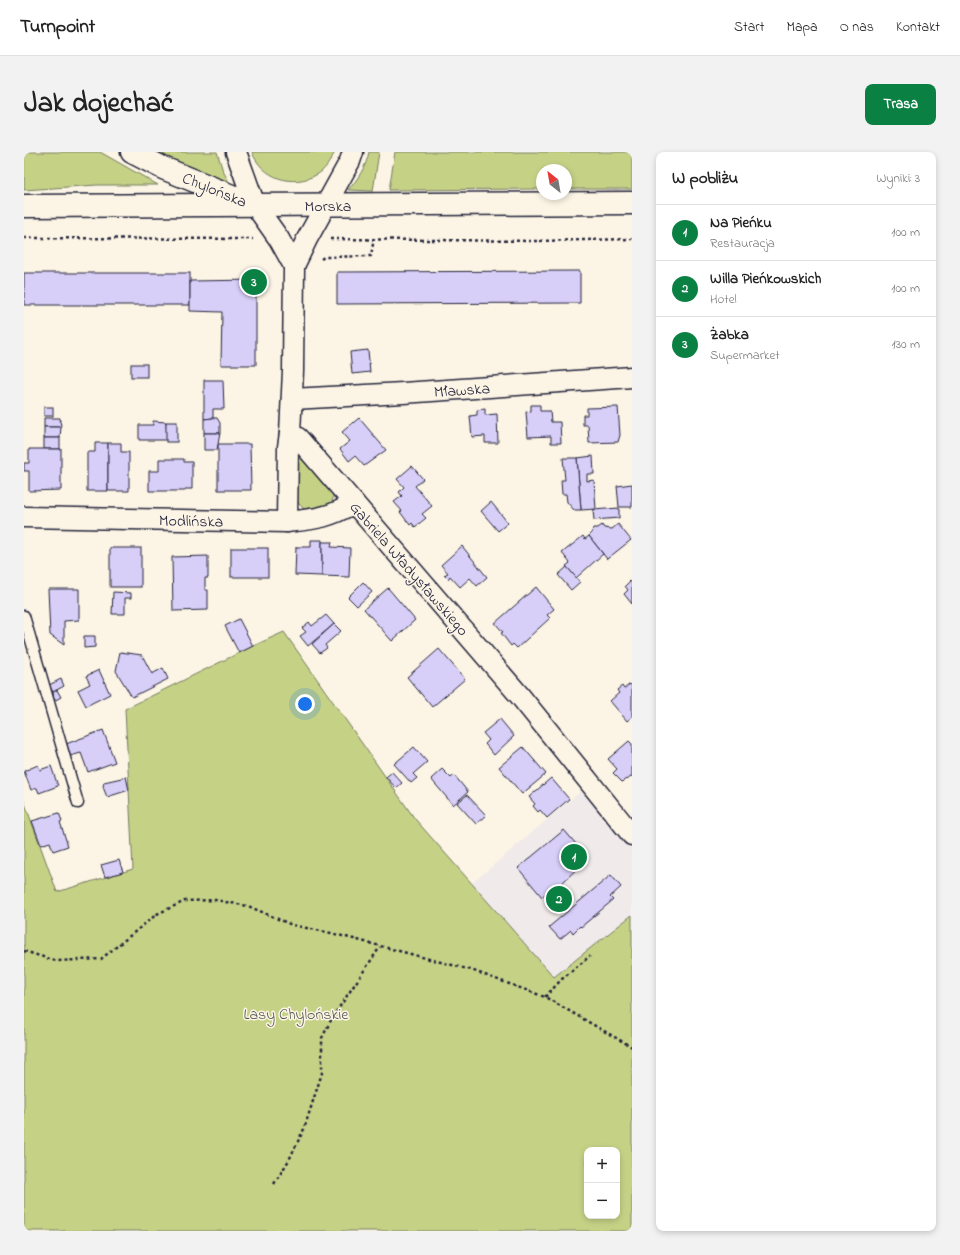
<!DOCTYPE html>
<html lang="pl">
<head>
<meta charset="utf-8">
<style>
	:root { --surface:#fff; --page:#f2f2f2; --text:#222; --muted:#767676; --line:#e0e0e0; --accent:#0b8043 }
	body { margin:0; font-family:"Indie Flower",sans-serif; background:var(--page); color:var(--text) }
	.controls { position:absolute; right:12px; bottom:12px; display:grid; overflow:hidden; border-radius:8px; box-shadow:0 2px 6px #0003 }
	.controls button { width:36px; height:36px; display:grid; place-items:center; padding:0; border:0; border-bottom:1px solid var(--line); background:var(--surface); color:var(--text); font:20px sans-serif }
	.compass { position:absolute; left:512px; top:12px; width:36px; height:36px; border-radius:50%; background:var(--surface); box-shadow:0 2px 6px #0003; rotate:329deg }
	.you { position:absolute; left:281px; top:552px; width:14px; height:14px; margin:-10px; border:3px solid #fff; border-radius:50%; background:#1a73e8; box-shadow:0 0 0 6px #1a73e833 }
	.badge { display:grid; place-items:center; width:26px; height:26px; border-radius:50%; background:var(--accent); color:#fff; font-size:13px; font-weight:700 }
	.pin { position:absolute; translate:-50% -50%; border:2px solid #fff; box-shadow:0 1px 4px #0006 }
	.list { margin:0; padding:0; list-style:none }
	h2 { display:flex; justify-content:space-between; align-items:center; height:52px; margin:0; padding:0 16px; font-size:17px }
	h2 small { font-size:13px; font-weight:400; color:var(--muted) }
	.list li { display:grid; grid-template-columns:26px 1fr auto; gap:12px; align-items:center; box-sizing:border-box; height:56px; padding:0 16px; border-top:1px solid var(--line) }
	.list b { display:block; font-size:15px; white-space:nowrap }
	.list p { margin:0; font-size:13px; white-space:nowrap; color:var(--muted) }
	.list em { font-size:13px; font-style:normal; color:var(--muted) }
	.map { position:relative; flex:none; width:608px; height:1079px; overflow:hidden; border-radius:8px }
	header { display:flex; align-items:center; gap:24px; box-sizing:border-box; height:56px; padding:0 20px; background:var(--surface); border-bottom:1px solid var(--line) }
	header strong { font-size:19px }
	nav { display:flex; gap:22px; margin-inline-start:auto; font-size:14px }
	.intro { display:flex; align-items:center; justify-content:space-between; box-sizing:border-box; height:96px; padding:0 24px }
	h1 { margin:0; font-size:28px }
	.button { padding:10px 18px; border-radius:8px; background:var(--accent); color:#fff; font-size:14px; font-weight:700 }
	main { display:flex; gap:24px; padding:0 24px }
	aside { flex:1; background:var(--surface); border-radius:8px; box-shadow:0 2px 6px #0003 }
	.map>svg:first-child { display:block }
	.built { fill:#f1eaeb }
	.green { fill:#c5d286; stroke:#747a60; fill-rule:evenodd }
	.building { fill:#d8cff8; stroke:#22223b }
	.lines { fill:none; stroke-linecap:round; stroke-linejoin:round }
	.service-casing { stroke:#22223b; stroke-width:13 }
	.minor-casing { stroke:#22223b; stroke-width:23 }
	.tertiary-casing { stroke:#22223b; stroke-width:25 }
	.primary-casing { stroke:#22223b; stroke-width:25 }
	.path { stroke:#22223b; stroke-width:2.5; stroke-dasharray:3 3; stroke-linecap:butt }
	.service { stroke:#fcf5e5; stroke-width:10 }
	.minor { stroke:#fcf5e5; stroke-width:20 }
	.tertiary { stroke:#fcf5e5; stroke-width:22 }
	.primary { stroke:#fcf5e5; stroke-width:22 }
	.labels { text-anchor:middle; stroke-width:3; stroke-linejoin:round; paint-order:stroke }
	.street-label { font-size:16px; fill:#22223b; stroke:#fcf5e5 }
	.park-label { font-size:16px; fill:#535752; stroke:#fcf5e5 }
</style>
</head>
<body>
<header>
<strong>Turnpoint</strong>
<nav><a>Start</a><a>Mapa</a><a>O nas</a><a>Kontakt</a></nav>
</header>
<div class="intro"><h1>Jak dojechać</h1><a class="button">Trasa</a></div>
<main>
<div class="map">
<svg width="608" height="1079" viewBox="0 0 608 1079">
	<rect width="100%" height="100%" fill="#fcf5e5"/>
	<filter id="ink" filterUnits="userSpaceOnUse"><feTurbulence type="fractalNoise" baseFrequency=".025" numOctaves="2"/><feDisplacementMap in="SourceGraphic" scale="8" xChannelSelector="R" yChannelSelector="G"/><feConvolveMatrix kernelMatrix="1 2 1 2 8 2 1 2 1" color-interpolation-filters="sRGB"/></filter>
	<g filter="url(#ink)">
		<polygon class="built" points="557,639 608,698 608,763 530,825 448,731"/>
		<g class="green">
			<polygon points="0,0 76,0 134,33 73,33 0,38"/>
			<polygon points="129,0 193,0 199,19 205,30"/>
			<path d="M228,0H311C306,9 301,19 292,23C268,36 238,26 228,0Z"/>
			<path d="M345,0H355L349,39L324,38C334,27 342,15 345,0Z"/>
			<polygon points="371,0 608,0 608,37 542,37 542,18 518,18 518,37 365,38"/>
			<polygon points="280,305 309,338 309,347 305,354 281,358 275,352 270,342 269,315 276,306"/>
			<path d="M260,480L391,667L530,825L608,763V1079H0V649L33,740L109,717L101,557L229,494ZM563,998H593V1064H563Z"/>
		</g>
		<g class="building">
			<polygon points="556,119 556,151 313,152 313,120"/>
			<rect x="0" y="121" width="166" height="32"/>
			<polygon points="232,128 232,213 197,213 198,160 166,159 166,129"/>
			<polygon points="344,198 346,220 328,222 326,200"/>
			<rect x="107" y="212" width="16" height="13"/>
			<polygon points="180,228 199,228 200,257 189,257 189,266 180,267"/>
			<polygon points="507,253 516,253 516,259 526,259 527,270 536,270 537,291 527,291 527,284 504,285 502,260 507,259"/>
			<rect x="20" y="255" width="9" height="9"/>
			<polygon points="594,255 596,283 594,290 565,291 564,273 559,273 559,263 563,263 563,256"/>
			<polygon points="461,257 461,263 473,262 474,291 461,291 461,284 448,285 446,264 453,263 453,258"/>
			<polygon points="20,266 36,266 37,275 20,275"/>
			<polygon points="189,266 193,266 196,271 196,281 180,281 180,267"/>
			<polygon points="335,266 362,298 340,314 331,304 325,309 316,297 326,289 318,280"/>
			<polygon points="129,269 142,270 143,288 115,288 115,273 129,273"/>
			<rect x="142" y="270" width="11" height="20"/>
			<polygon points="20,275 37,275 36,286 20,286"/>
			<polygon points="180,281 196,281 193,298 180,298"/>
			<rect x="20" y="286" width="16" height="11"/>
			<polygon points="71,291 84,291 84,339 63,339 63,300 71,300"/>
			<polygon points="84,291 97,291 97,300 105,300 105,339 84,339"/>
			<polygon points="195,292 226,292 227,338 194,338 194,293"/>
			<polygon points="5,297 37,297 37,338 5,339 5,319 0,319 0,311 5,311"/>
			<polygon points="569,304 570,322 563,322 563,329 570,328 572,357 557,358 553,306"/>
			<polygon points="539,306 553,306 557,358 550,358 543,350 542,342 538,342 537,328 541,328"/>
			<polygon points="135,307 160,307 160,310 168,310 168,337 161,337 161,339 125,339 125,319 135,319"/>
			<polygon points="388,314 399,327 391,334 408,354 398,362 402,366 391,375 388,371 386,373 376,360 378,359 370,350 378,344 375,340 380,335 373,327"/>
			<polygon points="608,332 608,355 595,355 593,334"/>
			<polygon points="467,350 484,371 474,379 457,359"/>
			<polygon points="595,356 595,366 570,368 569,358"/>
			<polygon points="594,372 607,388 583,407 565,384 568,381 569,376 574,376 578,373 580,376 588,377"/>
			<polygon points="559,384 561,387 565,384 579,402 552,426 542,414 546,411 538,401"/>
			<polygon points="287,388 298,388 298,424 271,423 272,395 287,395"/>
			<polygon points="298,390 308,390 307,395 326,396 325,425 298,424"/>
			<polygon points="438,394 463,425 453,434 446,426 436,435 426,424 424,427 420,423 424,421 417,413"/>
			<rect x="86" y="396" width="31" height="39"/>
			<rect x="207" y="396" width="37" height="29"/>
			<polygon points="184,404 184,426 181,426 181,438 184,438 184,458 149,459 148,405"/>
			<polygon points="543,415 556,430 547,438 534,423"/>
			<polygon points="606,429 608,431 608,452 600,442 604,438 601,434"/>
			<polygon points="339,430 348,440 333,454 324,445"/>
			<polygon points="512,435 530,457 523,463 526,466 493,496 489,492 487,494 477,481 479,480 471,471"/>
			<polygon points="364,436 391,468 368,489 340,457"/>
			<polygon points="24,437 55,437 55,468 40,469 40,493 26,483"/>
			<polygon points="89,440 107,441 107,446 101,446 101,462 88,462"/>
			<polygon points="302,463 310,472 284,494 276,484 282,480 278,476 285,470 288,474"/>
			<polygon points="215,467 229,494 215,501 201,474"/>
			<polygon points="310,472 317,479 301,493 303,496 296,501 288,492"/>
			<polygon points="60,484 71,484 71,495 60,496"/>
			<polygon points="415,497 441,527 408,555 383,525"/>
			<polygon points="96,500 118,503 128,522 139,516 144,527 108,545 92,519"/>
			<polygon points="75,518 86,542 62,554 54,538 66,532 62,524"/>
			<polygon points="37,527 40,534 29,540 25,533"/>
			<polygon points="606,532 608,534 608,565 603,569 586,549 595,541 593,538 598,534 600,537"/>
			<polygon points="33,538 37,545 30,549 29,540"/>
			<polygon points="476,567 490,584 470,603 461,592 465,588 459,581"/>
			<polygon points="79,578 91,610 64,620 57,601 46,604 42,592"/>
			<polygon points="605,589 608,592 608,624 603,628 602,627 598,630 589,621 593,617 584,607"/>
			<polygon points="390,595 403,610 389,622 393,626 387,631 370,612"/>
			<polygon points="499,595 522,622 498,642 475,615"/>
			<polygon points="14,613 16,618 27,614 34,634 15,641 13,636 7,638 0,619"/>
			<polygon points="418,617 427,626 430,623 444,640 429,653 407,627"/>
			<polygon points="368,620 378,631 372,636 362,625"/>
			<polygon points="102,625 105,638 83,645 79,635 80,630"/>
			<polygon points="527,626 545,647 523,666 516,658 514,660 509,654 511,652 505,645"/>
			<polygon points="443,643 462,663 452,672 433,651"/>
			<polygon points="35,661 38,669 36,670 44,694 29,699 26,690 17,693 8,669"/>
			<polygon points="540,678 564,706 536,733 534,731 518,745 494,716"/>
			<polygon points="95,708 99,720 81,725 77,713"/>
			<polygon points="587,723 597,735 586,745 589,748 557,775 556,774 549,781 547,778 536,787 525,775"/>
		</g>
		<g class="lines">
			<defs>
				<polyline id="service" points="0,464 54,651"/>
				<g id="minor">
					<polyline points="212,0 231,53 255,87 270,114"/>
					<polyline points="268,247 379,241 608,225"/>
					<polyline points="266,281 274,286 496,544 608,683"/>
					<path d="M0,365L263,370C291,367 305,366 330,351"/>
					<polyline points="263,370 264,295 266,281 269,219 270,114 283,87 326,9 329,0"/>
				</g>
				<polyline id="tertiary" points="108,0 139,16 230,53"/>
				<polyline id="primary" points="0,54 608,51"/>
			</defs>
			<use href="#service" class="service-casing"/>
			<use href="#minor" class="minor-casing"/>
			<use href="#tertiary" class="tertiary-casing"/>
			<use href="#primary" class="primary-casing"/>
			<g class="path">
				<polyline points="0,86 229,87"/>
				<polyline points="306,87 512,89 608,87"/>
				<polyline points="297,107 300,105 347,104 350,86"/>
				<polyline points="0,799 32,809 77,807 133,762 161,749 191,748 224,754 268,773 307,781 447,818 521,845 608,895"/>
				<polyline points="521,845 538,827 566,804"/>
				<polyline points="250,1032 265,1008 280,977 298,921 298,886 308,866 356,795"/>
			</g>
			<use href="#service" class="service"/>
			<use href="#minor" class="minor"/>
			<use href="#tertiary" class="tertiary"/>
			<use href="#primary" class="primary"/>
		</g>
	</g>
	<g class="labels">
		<g class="street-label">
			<text transform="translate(191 37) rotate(22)" y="6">Chylońska</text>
			<text x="304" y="59">Morska</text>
			<text transform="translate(438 237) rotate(-4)" y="6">Mławska</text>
			<text transform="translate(167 368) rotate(1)" y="6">Modlińska</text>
			<text transform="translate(386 416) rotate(49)" y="6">Gabriela Władysławskiego</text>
		</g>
		<g class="park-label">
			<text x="272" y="867">Lasy Chylońskie</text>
		</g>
	</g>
</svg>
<div class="controls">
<button>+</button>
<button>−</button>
</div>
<svg class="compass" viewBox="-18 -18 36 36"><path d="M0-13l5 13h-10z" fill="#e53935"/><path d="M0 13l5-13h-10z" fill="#767676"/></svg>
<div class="you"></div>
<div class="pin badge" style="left:550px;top:705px">1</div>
<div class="pin badge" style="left:535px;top:747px">2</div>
<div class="pin badge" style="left:230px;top:130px">3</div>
</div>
<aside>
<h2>W pobliżu<small>Wyniki: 3</small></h2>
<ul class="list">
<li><span class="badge">1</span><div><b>Na Pieńku</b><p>Restauracja</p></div><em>100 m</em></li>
<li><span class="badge">2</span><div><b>Willa Pieńkowskich</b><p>Hotel</p></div><em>100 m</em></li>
<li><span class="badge">3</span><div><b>Żabka</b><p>Supermarket</p></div><em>130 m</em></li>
</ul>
</aside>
</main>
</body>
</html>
